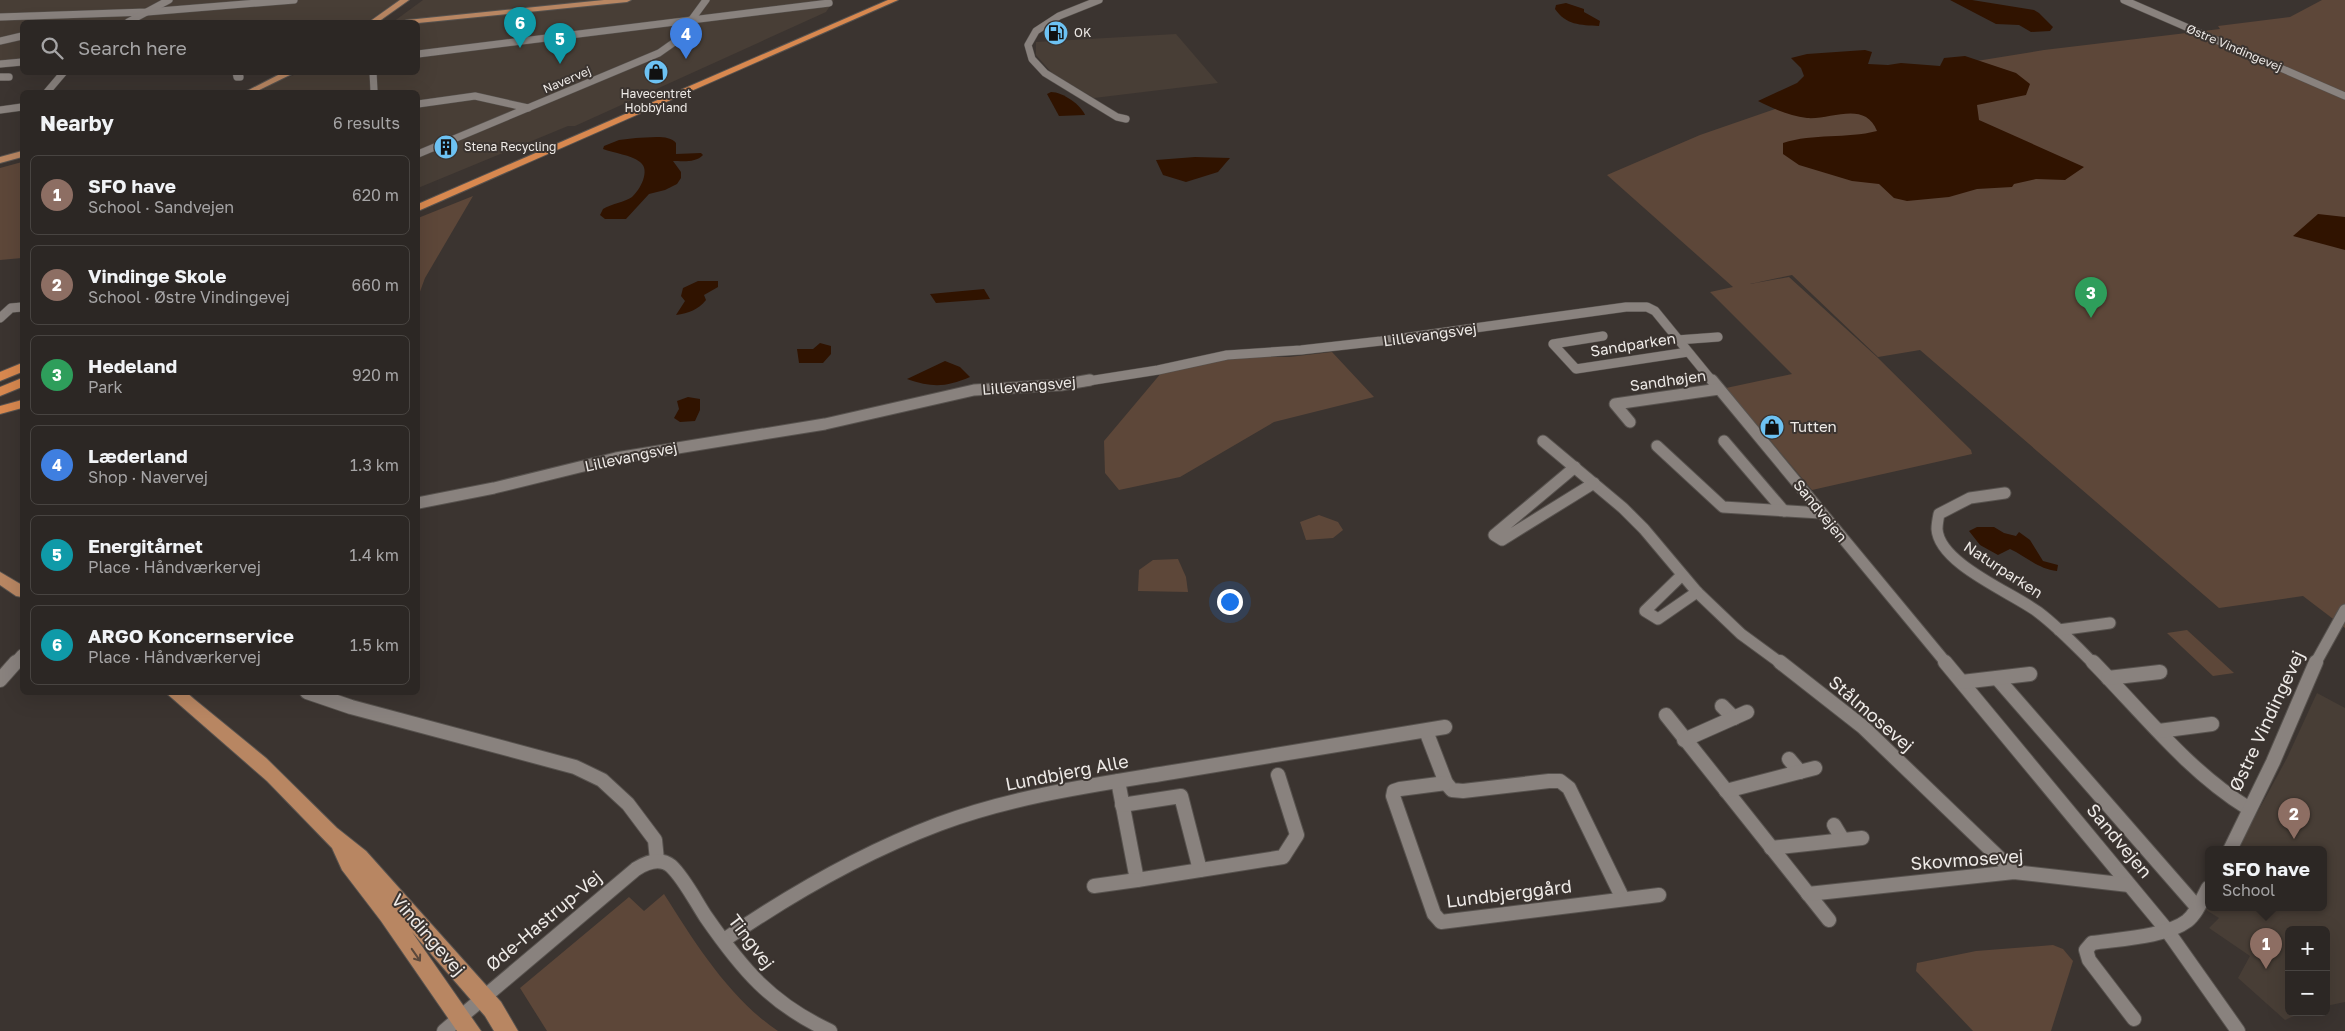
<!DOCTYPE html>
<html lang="en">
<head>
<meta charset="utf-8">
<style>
	:root { --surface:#2c2724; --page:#342f2c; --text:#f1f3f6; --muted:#a6a5a6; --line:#484441; --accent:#6dc2f3 }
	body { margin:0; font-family:"Golos Text",sans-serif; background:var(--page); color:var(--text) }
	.controls { position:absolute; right:15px; bottom:15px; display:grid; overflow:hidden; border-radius:8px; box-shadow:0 5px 20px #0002 }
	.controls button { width:45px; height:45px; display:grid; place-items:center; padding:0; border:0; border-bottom:1px solid var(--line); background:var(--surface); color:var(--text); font:25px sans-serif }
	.you { position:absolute; left:1229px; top:601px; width:18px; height:18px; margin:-12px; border:4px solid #fff; border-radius:50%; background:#1a73e8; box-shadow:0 0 0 8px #1a73e833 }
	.badge { display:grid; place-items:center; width:32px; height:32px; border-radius:50%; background:var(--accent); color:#fff; font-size:16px; font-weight:700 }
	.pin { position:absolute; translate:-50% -41px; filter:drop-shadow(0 1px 2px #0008) }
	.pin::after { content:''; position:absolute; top:26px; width:18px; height:15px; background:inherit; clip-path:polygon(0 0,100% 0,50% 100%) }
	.popup { position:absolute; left:2205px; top:846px; width:122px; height:65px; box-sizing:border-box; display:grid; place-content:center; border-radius:8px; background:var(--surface); filter:drop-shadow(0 1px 4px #0005); font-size:16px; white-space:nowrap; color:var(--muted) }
	.popup b { font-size:19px; color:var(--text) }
	.popup::after { content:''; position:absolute; left:50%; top:100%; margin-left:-10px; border:10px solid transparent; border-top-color:var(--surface) }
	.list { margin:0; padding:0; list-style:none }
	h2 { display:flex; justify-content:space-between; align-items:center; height:65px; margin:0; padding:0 20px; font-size:21px }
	h2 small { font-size:16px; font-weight:400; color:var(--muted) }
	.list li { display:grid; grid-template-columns:32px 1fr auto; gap:15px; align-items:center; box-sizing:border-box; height:80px; margin:0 10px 10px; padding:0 10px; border:1px solid var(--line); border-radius:8px }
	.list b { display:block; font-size:19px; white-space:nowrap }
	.list p { margin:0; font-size:16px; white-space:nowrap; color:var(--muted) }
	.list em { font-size:16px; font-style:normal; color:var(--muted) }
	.icon { flex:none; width:28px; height:28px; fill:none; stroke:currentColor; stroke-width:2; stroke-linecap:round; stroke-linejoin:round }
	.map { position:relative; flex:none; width:2345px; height:1031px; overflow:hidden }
	.search { position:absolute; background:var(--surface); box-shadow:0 5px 20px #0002; left:20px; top:20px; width:400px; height:55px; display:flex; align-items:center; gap:12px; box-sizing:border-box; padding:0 18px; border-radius:8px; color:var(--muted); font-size:19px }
	.panel { position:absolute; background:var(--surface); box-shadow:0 5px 20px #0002; left:20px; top:90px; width:400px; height:605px; border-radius:8px }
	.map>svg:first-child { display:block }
	.built { fill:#483e36 }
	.green { fill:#5d4739 }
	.water { fill:#301300 }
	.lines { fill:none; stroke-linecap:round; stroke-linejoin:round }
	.minor-far3-casing { stroke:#57524e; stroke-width:8 }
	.minor-far2-casing { stroke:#57524e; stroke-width:10 }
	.minor-far1-casing { stroke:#57524e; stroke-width:13 }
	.minor-casing { stroke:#57524e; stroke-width:16 }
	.major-casing { stroke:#57524e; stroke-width:2 }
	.highway-casing { stroke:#57524e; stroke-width:2 }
	.minor-far3 { stroke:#89827e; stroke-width:7 }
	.minor-far2 { stroke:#89827e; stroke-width:9 }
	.minor-far1 { stroke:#89827e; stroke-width:11 }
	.minor { stroke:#89827e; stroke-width:14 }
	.major { fill:#b88662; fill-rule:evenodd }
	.highway { fill:#d8884f; fill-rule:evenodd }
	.oneway { stroke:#5a483c }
	.labels { text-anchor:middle; stroke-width:4; stroke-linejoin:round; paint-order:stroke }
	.far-poi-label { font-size:12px; fill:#eeeae7; stroke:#3b3430; text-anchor:start }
	.far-street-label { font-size:12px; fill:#eeeae7; stroke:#3b3430 }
	.street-label { font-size:15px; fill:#eeeae7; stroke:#3b3430 }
	.poi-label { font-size:15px; fill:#eeeae7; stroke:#3b3430; text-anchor:start }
	.near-street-label { font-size:18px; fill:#eeeae7; stroke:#3b3430 }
</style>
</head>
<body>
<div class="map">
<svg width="2345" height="1031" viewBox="0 0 2345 1031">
	<rect width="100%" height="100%" fill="#3b3430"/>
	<g class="built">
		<polygon points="0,0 399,0 367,22 22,22 22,59 0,62"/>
		<polygon points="423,0 834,0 826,12 575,126 568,126 418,188 418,92 259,92 276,82 299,73 418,72 418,22 393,22"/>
		<polygon points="1176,34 1218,83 1094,98 1052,73 1036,55 1036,42"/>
		<polygon points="2317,693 2345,708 2345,1002 2326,1006 2326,930 2289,930 2289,1012 2303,1012 2285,1020 2238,978 2250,956 2209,928 2219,918 2206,910 2208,905 2208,908 2324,908 2324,850 2237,850 2287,758"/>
	</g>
	<g class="green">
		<polygon points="2322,0 2345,0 2345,628 2303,596 2219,608 1920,350 1878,357 1792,275 1750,284 1789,277 1877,357 1971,450 1972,454 1812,490 1726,388 1792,374 1710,292 1733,287 1607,175 1700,135 1778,108 1958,64 2044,50 2220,29 2218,26 2290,17"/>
		<polygon points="22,162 22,258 0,260 0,168"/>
		<polygon points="473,196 425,278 418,297 418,218"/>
		<polygon points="1332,352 1374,397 1274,422 1180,477 1119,490 1105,473 1104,441 1162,372 1206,360 1242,357 1289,357"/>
		<polygon points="1319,515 1338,522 1343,530 1333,538 1306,540 1300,522"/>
		<polygon points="1178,559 1186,577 1188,592 1138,591 1139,570 1153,560"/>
		<polygon points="2187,630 2234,673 2213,676 2167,633"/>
		<path d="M664,894C695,943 730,999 778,1031H547L520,988L629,897L644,911Z"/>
		<polygon points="2053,945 2063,949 2073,961 2051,1031 1973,1031 1916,971 1917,963 1976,951"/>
	</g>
	<g class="water">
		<polygon points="1950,0 1972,0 2034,10 2039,13 2053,27 2050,31 2031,32 2019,25 1996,24"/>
		<path d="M1566,3L1584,9V12L1600,21L1599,26C1580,25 1566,25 1555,9L1556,5Z"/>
		<path d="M1865,50L1872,52L1868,64L1888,65L1901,63L1940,66L1944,58L1965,56L2016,73L2030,84L2026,95L1977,105L1979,120L2084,167L2065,180L2036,179L2014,184L2012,187L1977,189L1949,197L1907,201L1894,198L1879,184L1852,181L1799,165L1783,154V143C1814,133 1846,139 1877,131C1865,100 1831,120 1807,118C1789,116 1774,109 1758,101L1797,83L1804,76L1801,68L1791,58L1807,54Z"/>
		<path d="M1051,92C1063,92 1081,105 1085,115L1059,116L1047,94Z"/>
		<path d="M636,138C648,138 669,134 676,143V154L701,153L703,155C696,163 682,161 673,161L681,172V178L677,184L665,190L649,194L626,219H605L600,215L603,209C611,204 625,202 632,197C640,190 651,170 640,162C631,155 614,153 603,149L604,146L619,140Z"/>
		<polygon points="1195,157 1230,158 1218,172 1186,182 1163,175 1156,160"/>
		<polygon points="2318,214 2345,217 2345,250 2293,236"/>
		<path d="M698,281H718V287L704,295L706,300C698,310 689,313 676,315L685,301L681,296L683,288Z"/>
		<polygon points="984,289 990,299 936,303 930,294"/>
		<polygon points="820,343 831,346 831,354 823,363 799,363 797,349 813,349"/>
		<path d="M945,361L960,367L970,377C946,387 933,388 907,379Z"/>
		<polygon points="688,397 700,399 700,410 695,421 680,422 674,418 679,409 677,401"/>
		<path d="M1977,527H1994L2004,533L2016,536L2019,532L2030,540L2043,561L2058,565L2057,571C2038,569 2027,557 2010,549L1998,555L1980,545L1969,531Z"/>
	</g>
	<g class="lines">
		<defs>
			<g id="minor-far3">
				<polyline points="1099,0 1059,16 1036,31 1028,45 1032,59 1045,73 1117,117 1126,119"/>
				<polyline points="2124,0 2345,96"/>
				<polyline points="0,17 147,12 294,0"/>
				<polyline points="128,22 169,0"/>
				<polyline points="0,41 22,36"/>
				<polyline points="418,54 829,3"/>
				<polyline points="0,64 22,62"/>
				<polyline points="236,72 237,77 240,77"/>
				<polyline points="373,72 374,91"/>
				<polyline points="0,77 9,77"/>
				<polyline points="47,92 64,72"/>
				<polyline points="418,104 475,96 528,108"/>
				<polyline points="0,110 22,107"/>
				<polyline points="418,154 659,53 676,41 706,0"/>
			</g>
			<g id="minor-far2">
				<polyline points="0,318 11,308 22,307"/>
				<polyline points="1603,336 1553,344 1576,369 1688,352"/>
				<polyline points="1677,340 1718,337"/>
				<polyline points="1082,382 1158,370 1227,355 1301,350 1381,341 1626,307 1647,307 1655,311 1713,382"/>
			</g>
			<g id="minor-far1">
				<polyline points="1712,380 1947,664"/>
				<polyline points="1630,422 1615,404 1719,389"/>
				<polyline points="1543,441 1623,508 1644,529 1697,592 1741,634 1782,664"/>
				<polyline points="1724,441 1784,511"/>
				<polyline points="1657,446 1723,507 1821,513"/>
				<polyline points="1575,467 1494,535 1502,540 1594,483"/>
				<path d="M2005,493L1970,498L1939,514C1938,519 1937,524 1937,529C1939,564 2013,593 2038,612C2058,627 2076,646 2094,664"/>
				<polyline points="418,503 494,488 616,458 825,424 974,390 1061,385 1090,380"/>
				<polyline points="1682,575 1645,611 1658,619 1697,592"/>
				<polyline points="2059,630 2110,623"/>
				<polyline points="14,664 22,655"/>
				<polyline points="2315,664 2345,610"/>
			</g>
			<g id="minor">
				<polyline points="1780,662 1863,727 2014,872"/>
				<polyline points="1945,662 2166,929 2238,1031"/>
				<path d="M2093,662C2142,712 2188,771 2248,808"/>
				<polyline points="1997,678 2197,907"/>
				<polyline points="2108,678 2160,672"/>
				<polyline points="0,680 16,662"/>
				<polyline points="1962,682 2030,674"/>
				<polyline points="307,692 351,707 575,767 602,780 628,804 655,840 657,860"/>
				<polyline points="1722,706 1734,718"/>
				<polyline points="1666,715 1829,920"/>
				<polyline points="1426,731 1446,783 1452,790 1463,791 1549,781 1560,781 1569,788 1623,899"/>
				<polyline points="2159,731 2212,724"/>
				<polyline points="1684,740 1747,712"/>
				<polyline points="1789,759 1800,772"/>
				<polyline points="1118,781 1137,880 1283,857 1297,835 1278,775"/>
				<polyline points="1446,783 1400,789 1394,791 1393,796 1434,914 1441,922 1659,895"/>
				<polyline points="1726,791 1815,768"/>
				<polyline points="1122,805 1181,796 1200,870"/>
				<polyline points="1834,825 1843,840"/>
				<polyline points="1771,848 1862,838"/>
				<polyline points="2230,850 2273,762 2316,662"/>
				<polyline points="1094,886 1137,880"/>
				<polyline points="1808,894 2014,872 2129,885"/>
				<path d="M724,940C791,894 862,853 939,824C1014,796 1094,785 1173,772C1264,757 1354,742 1445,727"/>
				<path d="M2134,1019L2089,960L2086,950L2092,943C2118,939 2166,937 2187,921C2197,913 2202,899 2208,888"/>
				<path d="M444,1031L636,869C647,862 660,857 671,866C684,878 696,902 706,917C742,969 771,1004 830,1031"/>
			</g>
			<g id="major">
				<polygon points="400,0 409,0 378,22 369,22"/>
				<polygon points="604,0 631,0 627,2 418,23 403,22 407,20"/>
				<polygon points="284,72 296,72 255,92 245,92"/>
				<polygon points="22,151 22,157 0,163 0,157"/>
				<polygon points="0,572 22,585 22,597 16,596 0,585"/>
				<polygon points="165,692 186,692 194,699 266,758 337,828 366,851 501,1002 518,1031 494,1031 485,1016 412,932 481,1031 457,1031 381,921 342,870 332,848 267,781"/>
			</g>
			<g id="highway">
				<polygon points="888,0 898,0 418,211 418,204"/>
				<polygon points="22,363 22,372 0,381 0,372"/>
				<polygon points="22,378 22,387 0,396 0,387"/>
				<polygon points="22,400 22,408 0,414 0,406"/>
			</g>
		</defs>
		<use href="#minor-far3" class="minor-far3-casing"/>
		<use href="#minor-far2" class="minor-far2-casing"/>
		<use href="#minor-far1" class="minor-far1-casing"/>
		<use href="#minor" class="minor-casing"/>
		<use href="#major" class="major-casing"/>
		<use href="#highway" class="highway-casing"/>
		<use href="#minor-far3" class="minor-far3"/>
		<use href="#minor-far2" class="minor-far2"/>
		<use href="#minor-far1" class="minor-far1"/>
		<use href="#minor" class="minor"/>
		<use href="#major" class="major"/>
		<use href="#highway" class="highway"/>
	</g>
	<defs><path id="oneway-shaft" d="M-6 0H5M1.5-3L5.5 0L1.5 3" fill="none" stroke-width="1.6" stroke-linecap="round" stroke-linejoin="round" transform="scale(1.25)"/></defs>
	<use class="oneway" href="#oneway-shaft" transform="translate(416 955) rotate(55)"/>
	<defs>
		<symbol id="fuel-disc" viewBox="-11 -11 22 22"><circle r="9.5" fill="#6dc2f3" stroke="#3b3430"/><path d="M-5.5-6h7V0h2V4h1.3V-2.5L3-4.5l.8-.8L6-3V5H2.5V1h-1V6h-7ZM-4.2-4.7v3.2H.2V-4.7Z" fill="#111"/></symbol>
		<symbol id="shop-disc" viewBox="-11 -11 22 22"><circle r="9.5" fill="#6dc2f3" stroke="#3b3430"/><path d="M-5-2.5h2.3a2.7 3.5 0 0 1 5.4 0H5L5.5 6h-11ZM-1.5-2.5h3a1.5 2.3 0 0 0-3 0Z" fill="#111"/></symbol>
		<symbol id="building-disc" viewBox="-11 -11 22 22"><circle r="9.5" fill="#6dc2f3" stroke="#3b3430"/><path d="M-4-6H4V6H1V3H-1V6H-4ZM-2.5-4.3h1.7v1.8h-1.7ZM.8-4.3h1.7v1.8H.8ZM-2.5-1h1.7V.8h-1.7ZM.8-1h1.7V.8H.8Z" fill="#111"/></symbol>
	</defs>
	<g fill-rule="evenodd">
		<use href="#fuel-disc" x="1042" y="19" width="28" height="28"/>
		<use href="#shop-disc" x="642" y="58" width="28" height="28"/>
		<use href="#building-disc" x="432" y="133" width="28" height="28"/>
		<use href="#shop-disc" x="1758" y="413" width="28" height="28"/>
	</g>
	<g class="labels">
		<g class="far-poi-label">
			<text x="1074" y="37">OK</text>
			<text x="656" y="98" text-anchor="middle">Havecentret<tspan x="656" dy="14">Hobbyland</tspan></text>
			<text x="464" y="151">Stena Recycling</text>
		</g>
		<g class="far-street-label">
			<text transform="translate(2234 48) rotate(23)" y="4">Østre Vindingevej</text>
			<text transform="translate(567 80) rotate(-23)" y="4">Navervej</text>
		</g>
		<g class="street-label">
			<text transform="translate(1430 335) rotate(-8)" y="5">Lillevangsvej</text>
			<text transform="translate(1633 345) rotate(-9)" y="5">Sandparken</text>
			<text transform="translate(1668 381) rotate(-8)" y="5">Sandhøjen</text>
			<text transform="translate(1029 386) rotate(-5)" y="5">Lillevangsvej</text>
			<text transform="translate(631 457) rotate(-12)" y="5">Lillevangsvej</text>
			<text transform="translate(1820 511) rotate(51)" y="5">Sandvejen</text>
			<text transform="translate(2003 570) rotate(33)" y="5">Naturparken</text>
		</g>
		<g class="poi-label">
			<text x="1790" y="432">Tutten</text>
		</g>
		<g class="near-street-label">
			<text transform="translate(1871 714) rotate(41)" y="6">Stålmosevej</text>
			<text transform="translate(2267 721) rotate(-65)" y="6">Østre Vindingevej</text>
			<text transform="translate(1067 773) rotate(-11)" y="6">Lundbjerg Alle</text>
			<text transform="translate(2119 841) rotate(50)" y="6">Sandvejen</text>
			<text transform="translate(1967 860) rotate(-4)" y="6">Skovmosevej</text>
			<text transform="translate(1509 894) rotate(-7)" y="6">Lundbjerggård</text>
			<text transform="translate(544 921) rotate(-40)" y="6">Øde-Hastrup-Vej</text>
			<text transform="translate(428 935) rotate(49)" y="6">Vindingevej</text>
			<text transform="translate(751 942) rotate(53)" y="6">Tingvej</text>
		</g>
	</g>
</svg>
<div class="controls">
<button>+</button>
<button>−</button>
</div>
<div class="you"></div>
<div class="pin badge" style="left:2266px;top:969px;background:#8d6e63">1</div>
<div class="popup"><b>SFO have</b>School</div>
<div class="pin badge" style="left:2294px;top:839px;background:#8d6e63">2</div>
<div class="pin badge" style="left:2091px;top:318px;background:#2e9e5b">3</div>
<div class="pin badge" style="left:686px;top:59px;background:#3f7fe0">4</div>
<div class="pin badge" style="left:560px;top:64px;background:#0f9aa8">5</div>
<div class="pin badge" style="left:520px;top:48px;background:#0f9aa8">6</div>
<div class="search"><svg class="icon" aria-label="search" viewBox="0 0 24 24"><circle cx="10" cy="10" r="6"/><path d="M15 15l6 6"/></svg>Search here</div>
<section class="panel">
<h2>Nearby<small>6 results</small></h2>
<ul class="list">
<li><span class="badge" style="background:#8d6e63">1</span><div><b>SFO have</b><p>School · Sandvejen</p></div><em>620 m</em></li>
<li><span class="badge" style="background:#8d6e63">2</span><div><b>Vindinge Skole</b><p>School · Østre Vindingevej</p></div><em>660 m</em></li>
<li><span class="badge" style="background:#2e9e5b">3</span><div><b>Hedeland</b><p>Park</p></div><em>920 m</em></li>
<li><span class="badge" style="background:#3f7fe0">4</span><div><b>Læderland</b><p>Shop · Navervej</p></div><em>1.3 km</em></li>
<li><span class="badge" style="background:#0f9aa8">5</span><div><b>Energitårnet</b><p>Place · Håndværkervej</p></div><em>1.4 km</em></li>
<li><span class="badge" style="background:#0f9aa8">6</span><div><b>ARGO Koncernservice</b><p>Place · Håndværkervej</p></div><em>1.5 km</em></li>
</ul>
</section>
</div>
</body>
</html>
